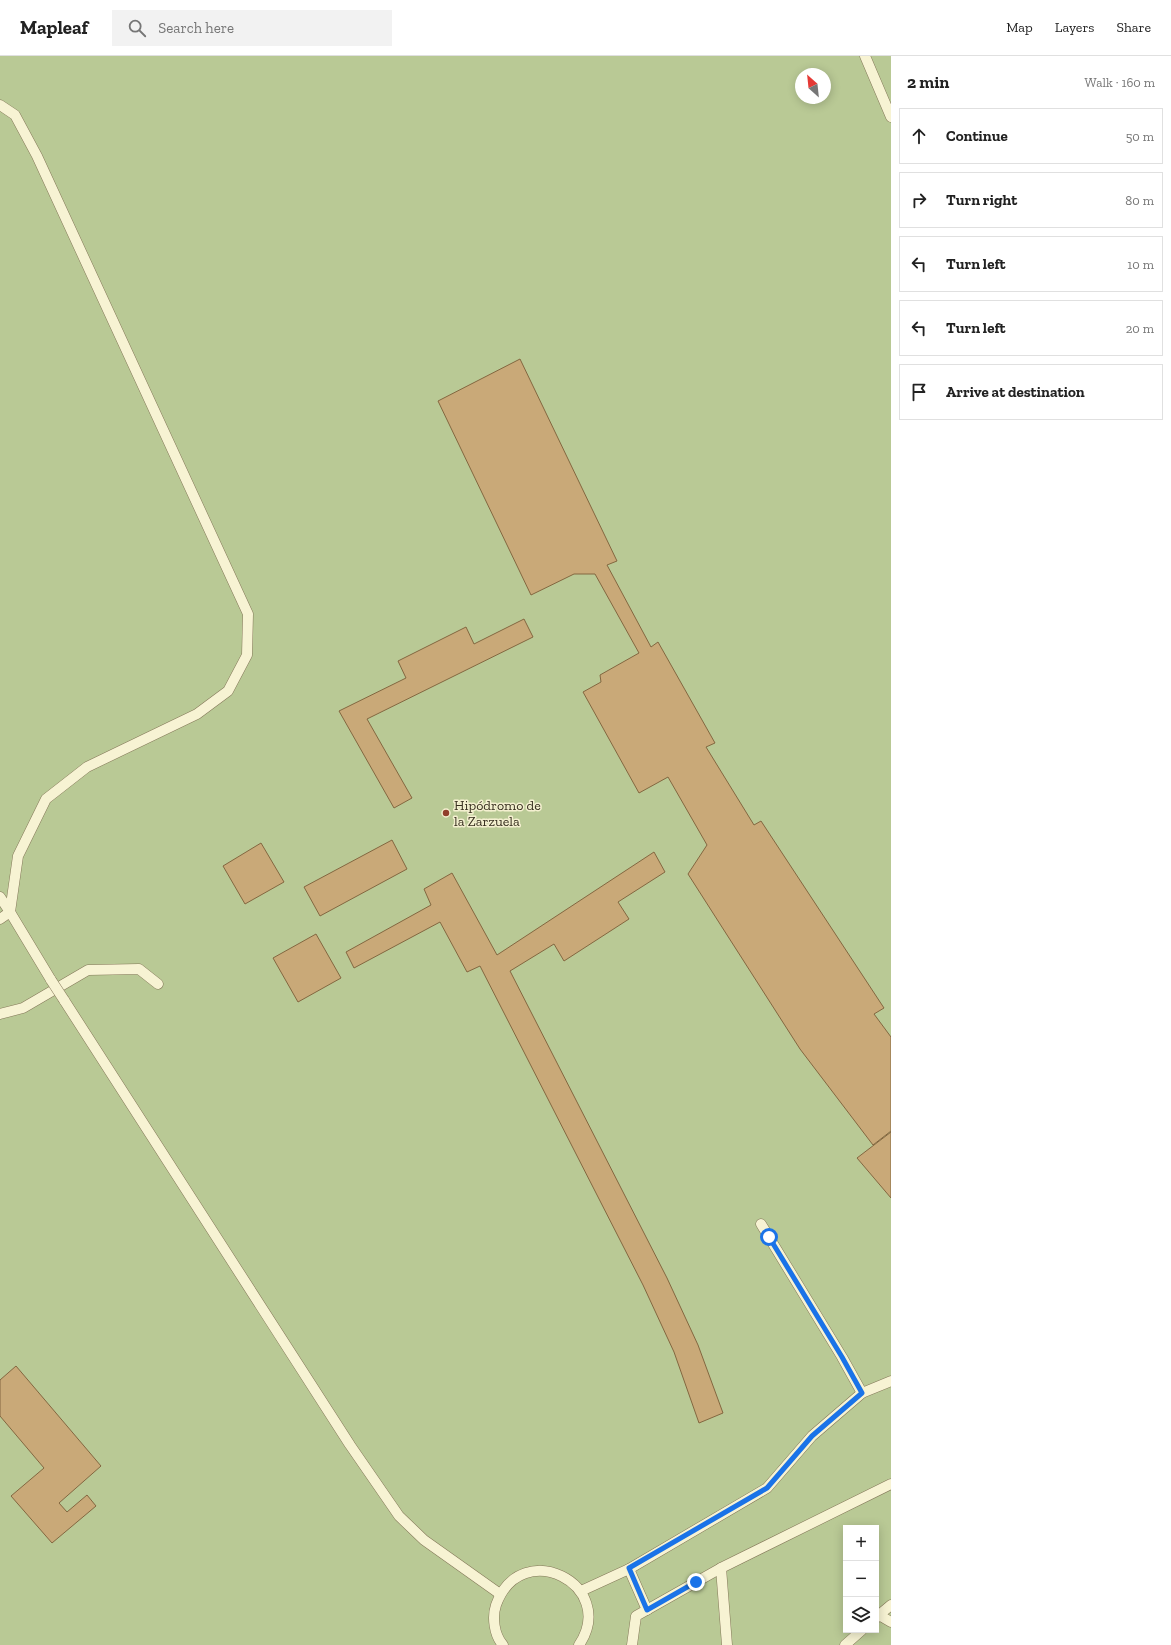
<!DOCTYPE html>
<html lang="en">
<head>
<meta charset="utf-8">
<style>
	:root { --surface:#fff; --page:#f2f2f2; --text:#222; --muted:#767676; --line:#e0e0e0 }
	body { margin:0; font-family:"Zilla Slab",serif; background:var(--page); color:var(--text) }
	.controls { position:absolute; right:12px; bottom:12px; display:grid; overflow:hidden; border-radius:0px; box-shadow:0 2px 10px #0003 }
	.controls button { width:36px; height:36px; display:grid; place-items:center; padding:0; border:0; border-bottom:1px solid var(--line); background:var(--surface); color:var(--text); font:20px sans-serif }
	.compass { position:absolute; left:795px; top:12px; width:36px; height:36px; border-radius:50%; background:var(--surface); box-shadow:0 2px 10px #0003; rotate:333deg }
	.stop { position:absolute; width:12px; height:12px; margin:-9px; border:3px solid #1a73e8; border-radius:50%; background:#fff }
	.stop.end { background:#1a73e8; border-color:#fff; box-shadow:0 1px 4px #0008 }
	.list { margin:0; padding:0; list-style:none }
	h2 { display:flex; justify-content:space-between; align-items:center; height:52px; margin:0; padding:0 16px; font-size:17px }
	h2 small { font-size:13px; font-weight:400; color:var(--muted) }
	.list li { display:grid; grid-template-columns:26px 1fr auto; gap:12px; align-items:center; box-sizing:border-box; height:56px; margin:0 8px 8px; padding:0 8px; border:1px solid var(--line); border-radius:0px }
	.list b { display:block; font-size:15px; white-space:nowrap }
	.list em { font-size:13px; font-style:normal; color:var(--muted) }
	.icon { flex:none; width:22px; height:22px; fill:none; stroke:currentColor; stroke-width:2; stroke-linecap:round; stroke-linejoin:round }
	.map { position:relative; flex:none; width:891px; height:1589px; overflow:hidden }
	header { display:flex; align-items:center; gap:24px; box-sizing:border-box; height:56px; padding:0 20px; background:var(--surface); border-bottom:1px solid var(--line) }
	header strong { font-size:19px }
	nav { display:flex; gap:22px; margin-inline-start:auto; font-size:14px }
	.search { width:280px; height:36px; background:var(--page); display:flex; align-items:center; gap:10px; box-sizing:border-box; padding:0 14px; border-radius:0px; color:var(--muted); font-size:15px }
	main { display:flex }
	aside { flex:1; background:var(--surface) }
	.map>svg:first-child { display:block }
	.green { fill:#b9c995; fill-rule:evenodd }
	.building { fill:#c9a978; stroke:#836740 }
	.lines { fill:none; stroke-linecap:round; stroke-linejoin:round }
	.service-casing { stroke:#847859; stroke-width:11 }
	.service { stroke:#f7f3d3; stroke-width:10 }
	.service-bridge-casing { stroke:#847859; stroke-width:11; stroke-linecap:butt }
	.service-bridge { stroke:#f7f3d3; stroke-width:10 }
	.route { stroke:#1a73e8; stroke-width:5 }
	.poi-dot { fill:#913e2b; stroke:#f4f0d0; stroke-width:1.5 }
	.labels { text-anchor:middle; stroke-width:3; stroke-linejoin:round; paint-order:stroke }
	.poi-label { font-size:14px; fill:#352d1d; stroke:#f4f0d0; text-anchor:start }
</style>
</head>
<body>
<header>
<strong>Mapleaf</strong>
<div class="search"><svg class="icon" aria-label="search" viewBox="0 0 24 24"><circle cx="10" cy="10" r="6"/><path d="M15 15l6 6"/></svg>Search here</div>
<nav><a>Map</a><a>Layers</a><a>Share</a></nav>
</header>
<main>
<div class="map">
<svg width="891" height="1589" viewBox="0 0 891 1589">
	<rect width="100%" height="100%" fill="#ece7c1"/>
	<path class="green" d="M0,0H891V1589H0ZM801,18H825V42H801ZM846,1472H876V1574H846Z"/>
	<g class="building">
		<polygon points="520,303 617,505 607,509 651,591 658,586 715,687 706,691 754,769 761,765 884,952 874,958 891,981 891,1075 873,1089 800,993 688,818 707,789 668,721 639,737 583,636 601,626 600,619 639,597 595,518 574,518 531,539 438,345"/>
		<polygon points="524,563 533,581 367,663 412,742 394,752 339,655 406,622 398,605 466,571 474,588"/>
		<polygon points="392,784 407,813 320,860 304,831"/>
		<polygon points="261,787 284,826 245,848 223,810"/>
		<polygon points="654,796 665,816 618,846 629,863 564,905 554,888 510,915 667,1222 698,1289 723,1357 699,1367 674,1296 643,1229 480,910 467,916 440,866 354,912 346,896 431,849 424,833 452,817 497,899"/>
		<polygon points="316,878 341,922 298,946 273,902"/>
		<polygon points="891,1076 891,1142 857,1102"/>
		<polygon points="16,1310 101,1410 59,1447 67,1456 87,1439 96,1450 52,1487 11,1440 44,1412 0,1360 0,1324"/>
	</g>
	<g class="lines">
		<defs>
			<g id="service">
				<polyline points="865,0 891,61"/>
				<polyline points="0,49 15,59 37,100 248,558 247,599 228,635 197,658 87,711 46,743 18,800 10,856"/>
				<polyline points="0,841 10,856"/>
				<polyline points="0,863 10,856 51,924"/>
				<polyline points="64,944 350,1389 399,1460 424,1484 500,1538"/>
				<polyline points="0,958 23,952 88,914 139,913 158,928"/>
				<polyline points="761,1168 842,1301 862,1337"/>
				<polyline points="629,1513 647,1554"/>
				<polyline points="581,1535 629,1513 767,1432 812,1380 862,1337 891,1325"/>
				<polyline points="879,1559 891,1549"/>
				<polyline points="876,1562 879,1559 891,1566"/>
				<path d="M503,1589C494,1579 492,1561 496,1549C521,1479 619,1529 579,1589"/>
				<polyline points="632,1589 636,1560 721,1512"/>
				<polyline points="727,1589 721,1512 891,1428"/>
				<polyline points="845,1589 862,1574"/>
			</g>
		</defs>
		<use href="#service" class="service-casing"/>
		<use href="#service" class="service"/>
		<defs>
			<polyline id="service-bridge" points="51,924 64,944"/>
		</defs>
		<use href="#service-bridge" class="service-bridge-casing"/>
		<use href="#service-bridge" class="service-bridge"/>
	</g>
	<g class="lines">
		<polyline class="route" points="696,1526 647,1554 629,1512 767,1432 812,1380 862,1337 842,1301 769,1181"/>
	</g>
	<circle class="poi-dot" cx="446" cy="757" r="4"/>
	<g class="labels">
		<g class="poi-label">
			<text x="454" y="754">Hipódromo de<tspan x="454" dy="16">la Zarzuela</tspan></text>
		</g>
	</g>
</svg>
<div class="controls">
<button>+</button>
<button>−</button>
<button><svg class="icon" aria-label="layers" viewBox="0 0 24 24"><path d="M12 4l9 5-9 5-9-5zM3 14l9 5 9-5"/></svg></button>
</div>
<svg class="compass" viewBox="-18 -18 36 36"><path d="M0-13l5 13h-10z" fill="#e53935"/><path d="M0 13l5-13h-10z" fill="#767676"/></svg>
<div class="stop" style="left:769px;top:1181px"></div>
<div class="stop end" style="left:696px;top:1526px"></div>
</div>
<aside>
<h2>2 min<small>Walk · 160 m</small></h2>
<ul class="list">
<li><svg class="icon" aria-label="ahead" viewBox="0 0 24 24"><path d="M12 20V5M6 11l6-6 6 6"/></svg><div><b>Continue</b></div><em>50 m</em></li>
<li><svg class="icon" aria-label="right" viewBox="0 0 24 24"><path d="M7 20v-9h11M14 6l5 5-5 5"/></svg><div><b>Turn right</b></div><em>80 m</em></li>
<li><svg class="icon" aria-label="left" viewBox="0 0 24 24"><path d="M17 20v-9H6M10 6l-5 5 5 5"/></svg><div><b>Turn left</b></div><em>10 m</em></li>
<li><svg class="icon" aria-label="left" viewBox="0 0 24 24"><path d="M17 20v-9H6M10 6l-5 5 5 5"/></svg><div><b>Turn left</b></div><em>20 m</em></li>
<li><svg class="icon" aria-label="arrive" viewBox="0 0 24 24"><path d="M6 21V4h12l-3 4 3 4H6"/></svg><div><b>Arrive at destination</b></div></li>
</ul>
</aside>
</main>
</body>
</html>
